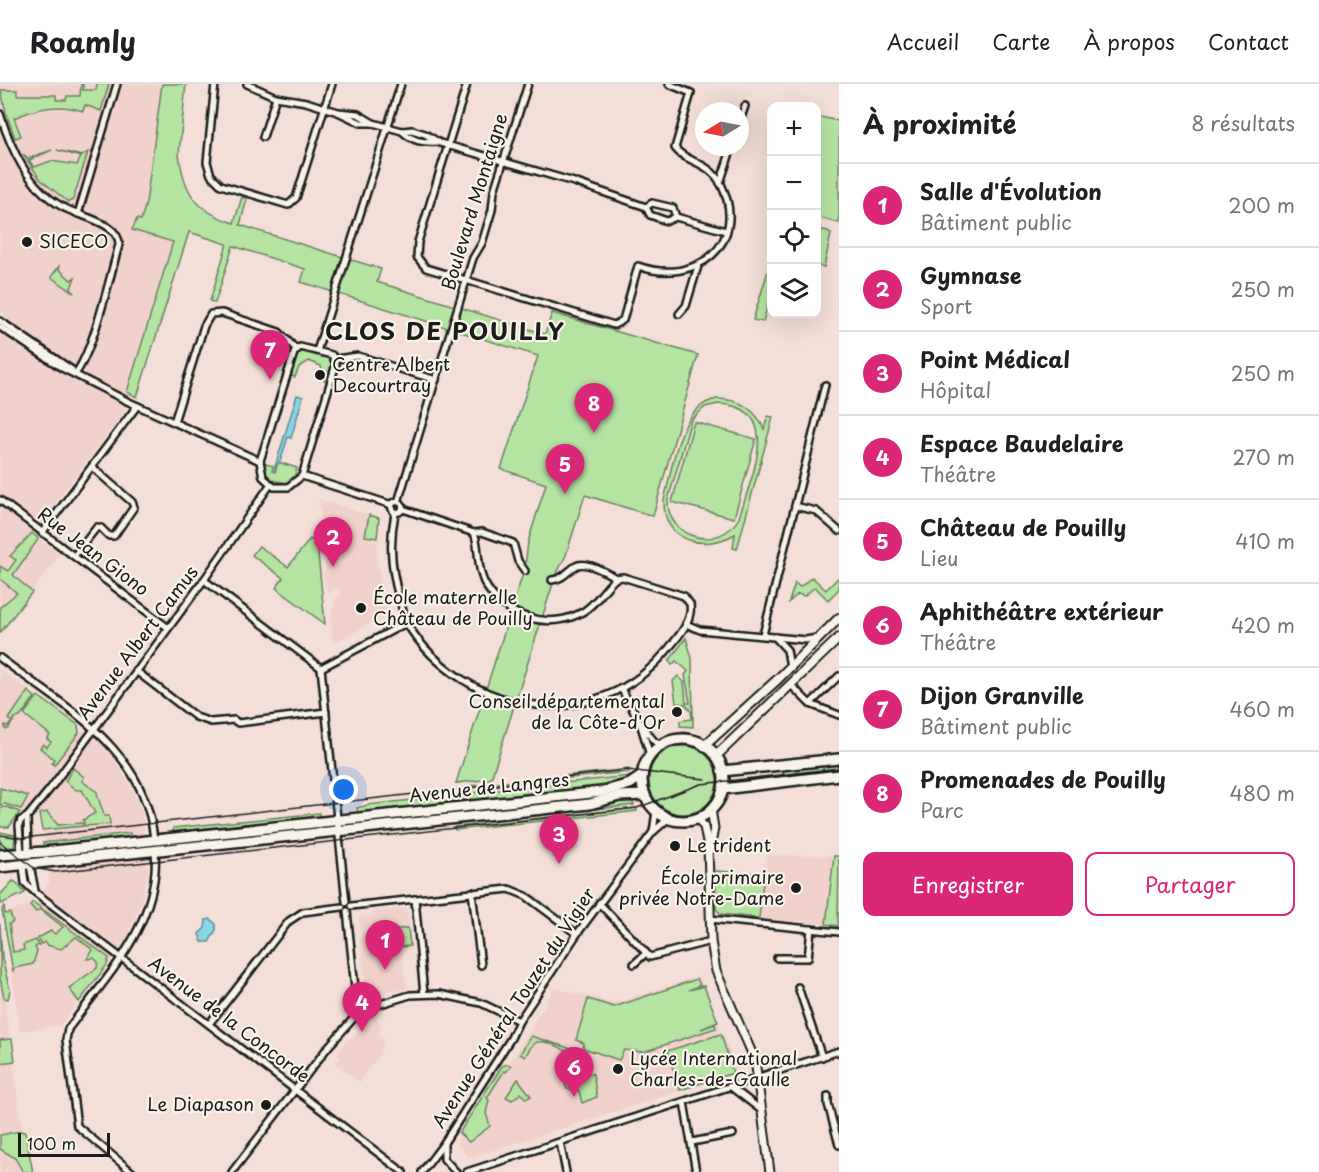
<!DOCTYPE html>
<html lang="fr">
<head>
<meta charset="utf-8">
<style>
	:root { --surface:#fff; --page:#f6f6f6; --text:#202124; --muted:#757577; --line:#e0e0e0; --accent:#db2777 }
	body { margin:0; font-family:"Playpen Sans",sans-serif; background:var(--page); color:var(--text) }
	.controls { position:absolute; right:18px; top:18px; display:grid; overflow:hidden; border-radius:12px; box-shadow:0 6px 24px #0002 }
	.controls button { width:54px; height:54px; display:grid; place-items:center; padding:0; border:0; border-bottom:2px solid var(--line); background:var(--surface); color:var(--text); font:30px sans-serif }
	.compass { position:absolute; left:695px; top:18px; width:54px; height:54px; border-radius:50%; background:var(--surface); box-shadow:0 6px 24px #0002; rotate:260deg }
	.scale { position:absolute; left:18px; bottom:15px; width:92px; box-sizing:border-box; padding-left:6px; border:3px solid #1c1c1c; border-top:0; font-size:16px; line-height:21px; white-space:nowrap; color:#1c1c1c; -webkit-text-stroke:4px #f7f3e8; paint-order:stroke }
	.you { position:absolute; left:344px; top:706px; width:21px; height:21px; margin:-15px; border:4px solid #fff; border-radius:50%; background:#1a73e8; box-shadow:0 0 0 9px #1a73e833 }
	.badge { display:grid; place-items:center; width:39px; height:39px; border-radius:50%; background:var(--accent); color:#fff; font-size:20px; font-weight:700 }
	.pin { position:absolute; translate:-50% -50px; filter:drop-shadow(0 2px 3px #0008) }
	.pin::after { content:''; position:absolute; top:32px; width:21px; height:18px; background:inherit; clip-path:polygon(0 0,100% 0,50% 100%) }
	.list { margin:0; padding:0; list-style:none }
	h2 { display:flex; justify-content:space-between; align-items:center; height:78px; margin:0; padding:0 24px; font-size:26px }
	h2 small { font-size:20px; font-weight:400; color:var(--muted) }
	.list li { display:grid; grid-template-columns:39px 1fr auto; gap:18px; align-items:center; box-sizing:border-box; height:84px; padding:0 24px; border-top:2px solid var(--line) }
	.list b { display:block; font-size:22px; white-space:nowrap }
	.list p { margin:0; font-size:20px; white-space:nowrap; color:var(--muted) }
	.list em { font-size:20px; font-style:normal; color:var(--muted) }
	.actions { display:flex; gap:12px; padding:18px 24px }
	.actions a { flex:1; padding:14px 0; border:2px solid var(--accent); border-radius:12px; text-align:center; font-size:21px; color:var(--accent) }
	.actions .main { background:var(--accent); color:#fff }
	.icon { flex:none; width:33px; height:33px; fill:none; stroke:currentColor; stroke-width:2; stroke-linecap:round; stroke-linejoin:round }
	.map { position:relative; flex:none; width:839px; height:1088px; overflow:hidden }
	header { display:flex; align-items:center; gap:36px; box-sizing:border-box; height:84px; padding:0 30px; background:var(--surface); border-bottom:2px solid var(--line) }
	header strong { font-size:28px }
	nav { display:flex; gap:33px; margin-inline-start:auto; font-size:21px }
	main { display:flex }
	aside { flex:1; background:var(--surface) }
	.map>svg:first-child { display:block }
	.built { fill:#f1d1cb }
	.green { fill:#b5e3a2; stroke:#68805f; stroke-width:1.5; fill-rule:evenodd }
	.water { fill:#86d6e3; stroke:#5c8c93; stroke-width:1.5 }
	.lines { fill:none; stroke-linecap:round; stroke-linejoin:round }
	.minor-casing { stroke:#1c1c1c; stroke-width:10 }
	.tertiary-casing { stroke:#1c1c1c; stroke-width:11 }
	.secondary-casing { stroke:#1c1c1c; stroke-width:12 }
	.primary-casing { stroke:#1c1c1c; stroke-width:14 }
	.minor { stroke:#f7f3e8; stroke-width:5 }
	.tertiary { stroke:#f7f3e8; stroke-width:7 }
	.secondary { stroke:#f7f3e8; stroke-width:8 }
	.primary { stroke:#f7f3e8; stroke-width:9 }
	.tram { stroke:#1c1c1c; stroke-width:1.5 }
	.poi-dot { fill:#1c1c1c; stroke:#f7f3e8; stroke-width:2 }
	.labels { text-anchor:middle; stroke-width:4.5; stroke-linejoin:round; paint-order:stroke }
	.street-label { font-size:18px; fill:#1c1c1c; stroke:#f7f3e8 }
	.poi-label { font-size:18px; fill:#1c1c1c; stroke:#f7f3e8; text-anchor:start }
	.district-label { font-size:24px; font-weight:bold; letter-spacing:1.5px; fill:#1c1c1c; stroke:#f7f3e8 }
</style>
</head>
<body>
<header>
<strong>Roamly</strong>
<nav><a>Accueil</a><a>Carte</a><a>À propos</a><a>Contact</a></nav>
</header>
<main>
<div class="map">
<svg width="839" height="1088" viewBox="0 0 839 1088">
	<rect width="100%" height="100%" fill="#f3dfd7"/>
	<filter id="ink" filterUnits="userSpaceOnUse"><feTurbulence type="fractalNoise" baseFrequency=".0167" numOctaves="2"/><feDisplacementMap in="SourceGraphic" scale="12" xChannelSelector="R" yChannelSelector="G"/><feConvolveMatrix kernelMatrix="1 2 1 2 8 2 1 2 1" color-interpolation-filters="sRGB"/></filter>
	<g filter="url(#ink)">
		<g class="built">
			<polygon points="0,0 162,0 146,119 140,136 173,158 123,330 32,449 60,470 0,549 0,236 5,230 0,226"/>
			<polygon points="319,415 379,434 377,475 383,511 390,529 333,560 331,532 335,515 341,512 338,503 328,509 324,498 323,488 326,487"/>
			<polygon points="0,586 99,658 113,673 135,709 142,730 148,789 141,819 125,858 60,942 20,947 4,831 34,818 50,797 41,732 18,721 0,716"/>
			<polygon points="766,771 834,772 826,840 759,835"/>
			<polygon points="404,824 408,828 411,865 402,867 406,905 380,908 376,906 368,910 365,900 359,834 374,831 374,828"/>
			<polygon points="0,880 10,956 28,1088 0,1088"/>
			<polygon points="700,892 738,989 468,1074 456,1059 502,982 508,980 515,971 552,909 551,903 614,919"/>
			<polygon points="376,935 381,942 379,953 383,954 383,959 379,972 362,993 361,999 334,979 341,973 337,970 345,959"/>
		</g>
		<g class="green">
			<path d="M81,0H83V6H96L97,0H109L101,27L85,21L83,27C58,19 37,24 14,34L21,52L15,54L6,29L1,6H17V11H56V16H66L67,12H80Z"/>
			<path d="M162,0H186L179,70C184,109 196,127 234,139L242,113L247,115L240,141L381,185L377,198L545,250L552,229L698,271L653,432L585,411L566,471L555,493L491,695L456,699L525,483L528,458L546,400L501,385L538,272L301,198L305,185L233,162L215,219L210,217L227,160L189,148L137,313L127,308L173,158L132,146L137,135L141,136L146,119Z"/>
			<polygon points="816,32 839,37 839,139 817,133"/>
			<polygon points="52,66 29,76 34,83 51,77 77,81 81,73 57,66 82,72 88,68 73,116 68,118 40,95 23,70 28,74"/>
			<polygon points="817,145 828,147 831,150 824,183 817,182"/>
			<polygon points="771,177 771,216 769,216 763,238 753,236"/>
			<polygon points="60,181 59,185 71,196 75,193 71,204 73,208 51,193"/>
			<polygon points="305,266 332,276 329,297 324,296 321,282 309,277 299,283 295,293 291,292 287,305 285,304 296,270"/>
			<path d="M717,315C739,315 755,324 764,345L768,332L773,333L737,465L733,464L735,450C704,468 662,458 664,416C673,383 678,322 717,315ZM718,320C786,322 750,395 739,434C720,468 667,456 668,416L691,336L705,323Z"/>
			<polygon points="694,338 756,355 734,434 672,418"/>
			<polygon points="278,378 297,384 295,391 299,392 288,399 271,396 265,389 263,379 273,382 272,387 275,388"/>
			<polygon points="369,431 379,434 377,454 365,452"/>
			<polygon points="32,449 38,454 37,457 13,491 32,508 0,549 0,523 17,509 0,495 0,482 8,487 16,476 10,472"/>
			<polygon points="310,455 317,460 325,540 276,504 283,494 252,471 259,462 288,483"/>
			<polygon points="812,493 826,506 839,493 839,505 828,516 815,503 804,512 798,510 789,518 795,499 800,503"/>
			<polygon points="686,554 692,574 693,643 680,642 680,637 692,635 691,627 685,620 676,619 673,597 678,592 684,598 686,619 690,619 685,591 688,587 676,577 672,581 669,577"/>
			<polygon points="28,607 35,613 20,633 15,634 8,645 5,645 5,641 8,642 12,638 9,635"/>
			<polygon points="38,612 78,641 79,649 54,681 52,679 54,675 40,664 43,660 47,663 51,658 47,655 50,651 24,630"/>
			<polygon points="685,648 708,656 657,656 670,650"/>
			<circle cx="683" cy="696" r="34"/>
			<polygon points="839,677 839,689 784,695 783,683"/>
			<path d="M73,684L84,693L82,697L97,708C98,719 103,723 104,732H109L110,740L85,742L83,736L95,729L82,706H76L65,697Z"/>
			<polygon points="629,685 629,688 470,704 469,702"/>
			<polygon points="629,692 628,698 611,704 471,720 470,709"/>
			<polygon points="0,704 28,712 21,725 5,720 0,721"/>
			<polygon points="463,710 464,719 358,731 357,724 368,721"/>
			<polygon points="630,712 634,721 454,740 454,737"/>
			<polygon points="7,723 20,728 9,743 0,743 0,724"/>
			<polygon points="636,724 637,727 629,728 455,746 455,743"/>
			<polygon points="47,728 58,741 82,739 83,742 42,746 39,730"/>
			<polygon points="319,729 320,735 174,751 173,744"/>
			<polygon points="0,748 15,751 14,763 0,764"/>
			<polygon points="130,749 131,755 44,763 43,759"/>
			<polygon points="834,772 839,772 838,842 826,840"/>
			<polygon points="716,787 764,790 759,834 721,830 716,825"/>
			<polygon points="13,797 17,799 25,809 1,820 0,811"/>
			<polygon points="33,818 109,874 107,881 79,918 69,904 97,884 98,878 94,874 87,875 93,866 76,853 61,865 47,861 45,858 41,860 38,854 51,847 55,850 63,843 40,825 36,828 30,821"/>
			<polygon points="4,822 5,830 10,829 13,838 9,840 13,868 24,866 23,861 36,856 39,861 35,863 37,867 33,880 15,884 13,887 2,826"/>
			<polygon points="0,840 2,875 10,906 8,915 4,914 0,894"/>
			<polygon points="408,844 410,862 388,864 385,847"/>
			<polygon points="697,895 700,901 689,906 704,902 718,938 701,945 715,940 716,944 643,968 624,966 619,976 583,964 584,959 576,956 588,915 614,923"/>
			<polygon points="721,950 733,989 680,1006 667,967"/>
			<path d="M531,952L569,964L570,971C565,965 545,954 535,959C531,961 528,968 525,973L520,970Z"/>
			<polygon points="12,955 15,977 0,979 0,956"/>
			<polygon points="508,980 511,982 506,988 504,987 487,1014 489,1016 486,1029 490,1042 469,1058 459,1049 502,982"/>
			<polygon points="570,986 593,990 597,1013 582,1019 579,1007 567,1005 565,1000"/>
			<polygon points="518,995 531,1012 526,1015 521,1009 512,1016 506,1013"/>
			<polygon points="20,1047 25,1048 33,1088 23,1088 15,1074 0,1065 0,1051"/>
		</g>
		<g class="water">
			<polygon points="297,311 303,313 291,354 288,353 281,375 274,386"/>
			<polygon points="210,835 216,840 216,846 209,858 202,858 199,850 205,844 206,836"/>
		</g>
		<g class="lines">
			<defs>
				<g id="minor">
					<polyline points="215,0 207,78 211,91 221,101 288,121 296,114 332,0"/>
					<polyline points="247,0 276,13 306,18 338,28 361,39 373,39"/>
					<path d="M467,0L418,158L417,173L426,184L614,241L623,236L638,182C696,203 750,159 721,100C709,77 686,79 675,64L691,9L669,0"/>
					<polyline points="338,28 358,30 373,39 402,47 412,46 425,50 440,59 574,98 646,123 652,119 673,124 676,133"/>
					<path d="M0,30C11,65 28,103 61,122C79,133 120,138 119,161C109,195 95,262 76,289"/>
					<polyline points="740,37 745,22"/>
					<path d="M402,47C412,57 423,59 437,58"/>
					<polyline points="263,53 276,13"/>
					<polyline points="720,99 732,63"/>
					<polyline points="646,123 650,131 667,137 676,133 726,147"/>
					<polyline points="78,130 117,0"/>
					<polyline points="679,230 686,222 698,182"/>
					<polyline points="0,237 72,286"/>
					<polyline points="0,243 62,284 129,318 260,377"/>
					<polygon points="300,263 332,271 336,280 302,392 288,403 274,403 263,393 260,377 294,269"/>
					<polyline points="317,267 401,0"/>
					<polyline points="336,275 358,272 436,296"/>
					<polyline points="174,338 204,242 211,230 222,229 279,248 296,265"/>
					<polyline points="302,392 392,421"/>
					<polyline points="0,416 167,543"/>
					<circle cx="397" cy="423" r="5.5"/>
					<polyline points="398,418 473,174 482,159 492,126 494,107 528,0"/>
					<polyline points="795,422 816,427 839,447"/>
					<path d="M395,429C388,463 392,493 403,527C405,531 405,536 407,540C465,632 597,655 669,564C679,552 693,536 690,520L684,512L623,493L616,494C604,504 598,518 584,527C551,548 501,533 484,498C476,481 480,462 474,449L403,425"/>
					<polyline points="42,449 137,322"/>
					<polyline points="474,449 482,448 513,459 518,477 525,487"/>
					<polyline points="74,472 97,443 101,444 109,452 114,452 134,423 132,418 92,383"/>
					<polyline points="204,496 321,584"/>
					<path d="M552,496C564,495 567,487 576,482C585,476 608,489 616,494"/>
					<polyline points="686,540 700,546 806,556 817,554"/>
					<polyline points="763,551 825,301"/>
					<polyline points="775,553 787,566 790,583"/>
					<path d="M0,574C66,624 146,665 154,756"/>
					<polyline points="321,584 346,818"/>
					<polyline points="321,584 406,539"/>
					<polyline points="136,587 196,633 211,638 234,636 238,639 326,628"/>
					<polyline points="791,601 810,620 839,631"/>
					<polyline points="621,604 640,639 650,671"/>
					<polyline points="810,620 839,592"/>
					<polyline points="640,639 654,657 661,661"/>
					<polyline points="27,733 28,769"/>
					<polyline points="653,748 669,734"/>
					<polyline points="21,769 19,741 21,736 27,733 50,705 204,496 270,401"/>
					<polyline points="30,781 35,807"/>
					<polyline points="23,782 25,799 36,809 403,1088"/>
					<polyline points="472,808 481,881"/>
					<polyline points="415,815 424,910"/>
					<polyline points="599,819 650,873 711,857"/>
					<polyline points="351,822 509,805 526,812 577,850"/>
					<polyline points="347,827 356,914 361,926"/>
					<polyline points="710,835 839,848"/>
					<polyline points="777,874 808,874 811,845"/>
					<polyline points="634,880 645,870"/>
					<polyline points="798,903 822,973"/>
					<polyline points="209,940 289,837 303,828 342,823"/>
					<polyline points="731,1003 761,1026"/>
					<polyline points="828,1012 828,1020 839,1061"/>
					<polyline points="684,1018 696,1088"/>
					<polyline points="560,1058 566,1088"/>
					<polyline points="692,1058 733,1050"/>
					<polyline points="444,1059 444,1075 456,1088"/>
					<path d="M132,1088L77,1042L66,956L68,945C108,891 161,837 155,766"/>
					<polyline points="232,1088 328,963 361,926 410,911 439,910 481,919 519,937"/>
					<polyline points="422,1088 444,1059 511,954 519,937 577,850 653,748 656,727"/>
					<polyline points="467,1088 839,967"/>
				</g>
				<g id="tertiary">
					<polyline points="698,734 704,743 708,763 711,857 716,887 755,976 770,1088"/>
					<polyline points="710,766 714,744 711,725"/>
				</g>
				<g id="secondary">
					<polyline points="704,662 778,595 839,534"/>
					<polyline points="716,672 839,554"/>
				</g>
				<g id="primary">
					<circle cx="683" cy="696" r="41"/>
					<polyline points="722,687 839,675"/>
					<polyline points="723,705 839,691"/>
					<polyline points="0,771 44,768 601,708 630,700 642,692"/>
					<polyline points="0,783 590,720 619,712 645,711"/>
				</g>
			</defs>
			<use href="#minor" class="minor-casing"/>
			<use href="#tertiary" class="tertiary-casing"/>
			<use href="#secondary" class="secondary-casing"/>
			<use href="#primary" class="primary-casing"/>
			<use href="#minor" class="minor"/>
			<use href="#tertiary" class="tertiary"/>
			<use href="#secondary" class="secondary"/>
			<use href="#primary" class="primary"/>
			<g class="tram">
				<polyline points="0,751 23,754 627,686 705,695"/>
				<polyline points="0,758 34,784 56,788 637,724 701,700 839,684"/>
			</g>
		</g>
	</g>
	<g class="poi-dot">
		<circle cx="27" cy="158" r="6"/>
		<circle cx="320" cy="291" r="6"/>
		<circle cx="361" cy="524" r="6"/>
		<circle cx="677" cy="628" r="6"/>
		<circle cx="675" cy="762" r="6"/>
		<circle cx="796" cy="804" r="6"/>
		<circle cx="618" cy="985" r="6"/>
		<circle cx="266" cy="1021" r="6"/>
	</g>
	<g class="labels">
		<g class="street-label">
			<text transform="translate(475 118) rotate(-73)" y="6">Boulevard Montaigne</text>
			<text transform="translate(93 468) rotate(37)" y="6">Rue Jean Giono</text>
			<text transform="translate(138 559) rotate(-53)" y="6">Avenue Albert Camus</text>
			<text transform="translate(489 704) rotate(-6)" y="6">Avenue de Langres</text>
			<text transform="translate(514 924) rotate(-57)" y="6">Avenue Général Touzet du Vigier</text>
			<text transform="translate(229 936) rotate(37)" y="6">Avenue de la Concorde</text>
		</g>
		<g class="poi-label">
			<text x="39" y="164">SICECO</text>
			<text x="332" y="287">Centre Albert<tspan x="332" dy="21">Decourtray</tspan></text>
			<text x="373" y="520">École maternelle<tspan x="373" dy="21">Château de Pouilly</tspan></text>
			<text x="665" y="624" text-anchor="end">Conseil départemental<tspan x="665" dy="21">de la Côte-d'Or</tspan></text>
			<text x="687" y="768">Le trident</text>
			<text x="784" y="800" text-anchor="end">École primaire<tspan x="784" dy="21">privée Notre-Dame</tspan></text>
			<text x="630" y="981">Lycée International<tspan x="630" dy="21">Charles-de-Gaulle</tspan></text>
			<text x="254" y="1027" text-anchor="end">Le Diapason</text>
		</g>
		<g class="district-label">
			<text x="445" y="256">CLOS DE POUILLY</text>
		</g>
	</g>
</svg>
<div class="controls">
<button>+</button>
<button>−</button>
<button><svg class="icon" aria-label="locate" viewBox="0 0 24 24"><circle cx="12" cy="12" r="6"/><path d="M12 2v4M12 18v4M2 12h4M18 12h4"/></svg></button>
<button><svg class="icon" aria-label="layers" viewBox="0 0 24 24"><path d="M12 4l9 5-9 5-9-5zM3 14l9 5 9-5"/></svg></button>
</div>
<svg class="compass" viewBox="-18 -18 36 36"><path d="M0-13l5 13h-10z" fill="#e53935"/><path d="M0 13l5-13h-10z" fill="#757577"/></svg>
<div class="scale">100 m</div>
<div class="you"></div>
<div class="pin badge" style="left:385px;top:886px">1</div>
<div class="pin badge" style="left:333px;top:483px">2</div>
<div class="pin badge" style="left:559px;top:780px">3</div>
<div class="pin badge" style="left:362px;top:948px">4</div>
<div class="pin badge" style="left:565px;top:410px">5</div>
<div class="pin badge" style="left:574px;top:1013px">6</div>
<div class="pin badge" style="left:270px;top:296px">7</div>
<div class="pin badge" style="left:594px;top:349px">8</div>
</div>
<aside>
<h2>À proximité<small>8 résultats</small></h2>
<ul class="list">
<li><span class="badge">1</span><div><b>Salle d'Évolution</b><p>Bâtiment public</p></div><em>200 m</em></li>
<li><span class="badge">2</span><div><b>Gymnase</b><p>Sport</p></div><em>250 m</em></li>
<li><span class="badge">3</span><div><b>Point Médical</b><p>Hôpital</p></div><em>250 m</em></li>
<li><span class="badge">4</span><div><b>Espace Baudelaire</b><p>Théâtre</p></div><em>270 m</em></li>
<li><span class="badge">5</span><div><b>Château de Pouilly</b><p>Lieu</p></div><em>410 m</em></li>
<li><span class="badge">6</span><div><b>Aphithéâtre extérieur</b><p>Théâtre</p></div><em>420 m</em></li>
<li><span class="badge">7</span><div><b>Dijon Granville</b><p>Bâtiment public</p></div><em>460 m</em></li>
<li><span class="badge">8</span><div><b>Promenades de Pouilly</b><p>Parc</p></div><em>480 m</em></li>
</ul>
<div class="actions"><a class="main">Enregistrer</a><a>Partager</a></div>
</aside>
</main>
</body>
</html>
